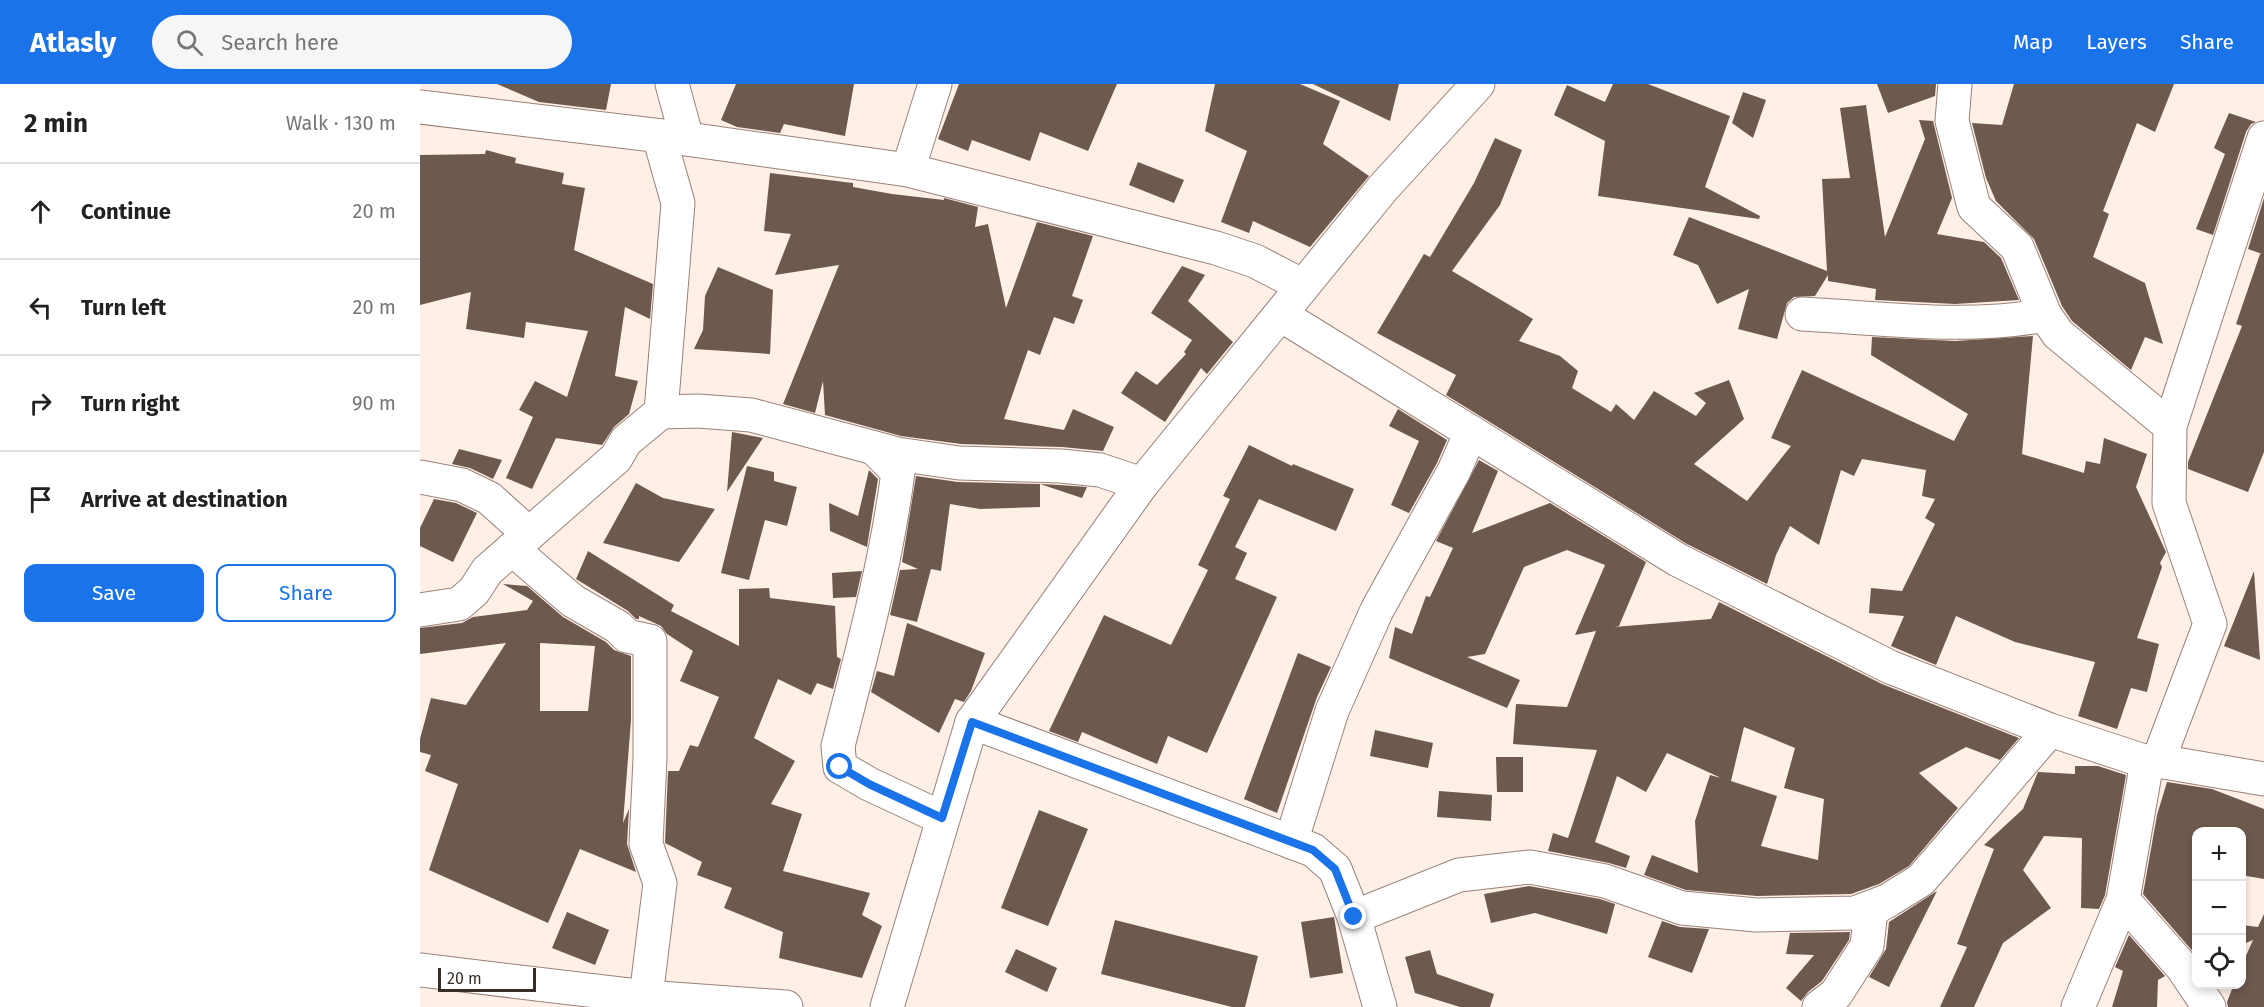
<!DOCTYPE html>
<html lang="en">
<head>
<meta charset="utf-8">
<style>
	:root { --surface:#fff; --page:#f6f6f6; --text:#222; --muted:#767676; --line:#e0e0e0; --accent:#1a73e8 }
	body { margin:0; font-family:"Fira Sans",sans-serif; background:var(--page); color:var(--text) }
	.controls { position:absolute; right:18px; bottom:18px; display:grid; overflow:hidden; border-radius:12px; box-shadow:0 3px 9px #0003 }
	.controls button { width:54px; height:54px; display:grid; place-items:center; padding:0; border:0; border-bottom:2px solid var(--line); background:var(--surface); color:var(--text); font:30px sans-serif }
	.scale { position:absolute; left:18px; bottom:15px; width:98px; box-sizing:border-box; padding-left:6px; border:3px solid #382e29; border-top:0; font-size:16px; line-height:21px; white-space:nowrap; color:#382e29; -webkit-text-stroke:4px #fff; paint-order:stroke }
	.stop { position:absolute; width:18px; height:18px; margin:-14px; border:4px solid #1a73e8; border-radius:50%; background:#fff }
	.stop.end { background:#1a73e8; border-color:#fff; box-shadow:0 2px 6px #0008 }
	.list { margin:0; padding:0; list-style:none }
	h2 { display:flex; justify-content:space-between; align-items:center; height:78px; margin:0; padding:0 24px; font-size:26px }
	h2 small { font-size:20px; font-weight:400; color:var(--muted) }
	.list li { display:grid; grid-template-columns:39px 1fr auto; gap:18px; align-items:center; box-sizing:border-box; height:96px; padding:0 24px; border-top:2px solid var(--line) }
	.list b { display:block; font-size:22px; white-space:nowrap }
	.list em { font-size:20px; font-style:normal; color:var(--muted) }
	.actions { display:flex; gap:12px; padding:18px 24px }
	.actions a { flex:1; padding:14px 0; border:2px solid var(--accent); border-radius:12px; text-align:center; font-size:21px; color:var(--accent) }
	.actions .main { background:var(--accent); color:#fff }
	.icon { flex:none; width:33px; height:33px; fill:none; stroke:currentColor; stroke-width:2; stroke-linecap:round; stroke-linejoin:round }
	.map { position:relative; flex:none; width:1844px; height:923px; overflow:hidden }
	header { display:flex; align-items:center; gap:36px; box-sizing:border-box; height:84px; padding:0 30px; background:var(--accent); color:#fff }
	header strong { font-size:28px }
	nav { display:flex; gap:33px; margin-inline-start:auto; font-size:21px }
	.search { width:420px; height:54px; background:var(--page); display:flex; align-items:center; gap:15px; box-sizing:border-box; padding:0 21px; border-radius:33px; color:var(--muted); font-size:22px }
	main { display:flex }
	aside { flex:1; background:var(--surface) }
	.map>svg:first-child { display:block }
	.building { fill:#6e594e; fill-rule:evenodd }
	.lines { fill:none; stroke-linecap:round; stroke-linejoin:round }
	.minor-casing { stroke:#998378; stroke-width:35 }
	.minor { stroke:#fff; stroke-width:33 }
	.route { stroke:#1a73e8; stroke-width:8 }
</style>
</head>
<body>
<header>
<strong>Atlasly</strong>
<div class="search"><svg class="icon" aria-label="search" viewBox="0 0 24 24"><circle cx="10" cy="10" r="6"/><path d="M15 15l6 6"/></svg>Search here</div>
<nav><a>Map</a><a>Layers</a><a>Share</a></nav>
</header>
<main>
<aside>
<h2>2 min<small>Walk · 130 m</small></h2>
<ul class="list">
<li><svg class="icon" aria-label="ahead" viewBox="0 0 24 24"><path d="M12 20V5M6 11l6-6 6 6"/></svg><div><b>Continue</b></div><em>20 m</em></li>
<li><svg class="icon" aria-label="left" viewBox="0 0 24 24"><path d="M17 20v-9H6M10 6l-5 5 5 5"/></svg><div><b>Turn left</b></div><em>20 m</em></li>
<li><svg class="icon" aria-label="right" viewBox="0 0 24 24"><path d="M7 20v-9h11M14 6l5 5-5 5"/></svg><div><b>Turn right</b></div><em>90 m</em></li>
<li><svg class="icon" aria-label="arrive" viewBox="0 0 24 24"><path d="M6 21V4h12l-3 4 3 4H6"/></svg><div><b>Arrive at destination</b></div></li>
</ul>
<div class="actions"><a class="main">Save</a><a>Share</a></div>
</aside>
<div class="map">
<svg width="1844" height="923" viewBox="0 0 1844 923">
	<rect width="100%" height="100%" fill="#feefe7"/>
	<g class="building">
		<polygon points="77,0 191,0 186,26 119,18"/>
		<polygon points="316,0 434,0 425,52 364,40 360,49 317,43 301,36"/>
		<polygon points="539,0 697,0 668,67 620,48 610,77 552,56 548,67 518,55"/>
		<polygon points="795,0 880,0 920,17 903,60 949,92 890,163 833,137 829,149 801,138 827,67 785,47"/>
		<polygon points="893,0 979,0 970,37"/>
		<polygon points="1193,0 1228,0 1310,32 1285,103 1340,132 1339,135 1178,112 1185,57 1134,31 1147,1 1185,18"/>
		<polygon points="1457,0 1516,0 1515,12 1468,29"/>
		<polygon points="1594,0 1754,0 1735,48 1717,39 1683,127 1689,130 1673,173 1725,199 1743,260 1725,253 1711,286 1652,237 1642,222 1614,155 1576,117 1566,94 1552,39 1582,41"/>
		<polygon points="1323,8 1346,16 1333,54 1312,39"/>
		<polygon points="1446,21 1465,153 1505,55 1499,36 1513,37 1532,114 1517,150 1564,158 1581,174 1599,216 1535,220 1455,216 1456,205 1408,197 1408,191 1395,212 1374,213 1367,219 1357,255 1318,245 1329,205 1297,220 1278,181 1253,171 1269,133 1407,187 1402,95 1430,94 1420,24"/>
		<polygon points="1809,29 1836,38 1831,40 1826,48 1793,151 1776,145 1805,70 1794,64"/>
		<polygon points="1075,54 1102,66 1080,121 1032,187 1113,235 1099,257 1140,272 1158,287 1152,304 1191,328 1196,320 1214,336 1234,307 1276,332 1286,319 1274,309 1309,296 1324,335 1274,380 1327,417 1371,362 1351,354 1382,286 1534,357 1548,330 1451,271 1452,253 1535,257 1613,252 1602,370 1664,389 1666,377 1680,380 1684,354 1727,370 1716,403 1746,468 1740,479 1742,483 1717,554 1739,560 1727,608 1711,604 1697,645 1658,632 1675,578 1595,558 1536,532 1516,581 1471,562 1484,532 1449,529 1451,504 1482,507 1515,440 1505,434 1515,415 1502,412 1506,386 1442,375 1434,392 1421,386 1399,461 1370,442 1356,471 1347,500 1267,460 1026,311 1036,291 957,249 1004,170 1010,173 1054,99"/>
		<polygon points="66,66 96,74 95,79 144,89 142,100 165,104 154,166 233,200 230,235 205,223 195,292 218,297 209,330 194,343 182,361 136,354 112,405 86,394 113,333 99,326 115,297 147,313 168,247 106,238 104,254 46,245 51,208 0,221 0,71 65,70"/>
		<polygon points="718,78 764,96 754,119 709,101"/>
		<polygon points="350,89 433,99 433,103 472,110 524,116 524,114 558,123 555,143 568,140 586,224 617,138 673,152 652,212 663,216 654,240 634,233 620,271 608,266 584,335 644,346 653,325 694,343 683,367 642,363 541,360 481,352 405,331 403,297 395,329 363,320 419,181 355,191 371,150 344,147"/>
		<polygon points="1844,114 1844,368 1828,408 1768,385 1768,378 1822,242 1816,240 1840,170 1842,170 1828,165"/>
		<polygon points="762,182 785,191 768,217 813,258 787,290 781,284 745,338 701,309 716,287 737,301 766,270 764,268 772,256 731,229"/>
		<polygon points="298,183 353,206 350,270 274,265 283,246 285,212"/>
		<polygon points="978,325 1027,356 1017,379 989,429 971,421 999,357 969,342"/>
		<polygon points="312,348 343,354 307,408"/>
		<polygon points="829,361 872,382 873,380 934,405 916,447 839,415 815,463 827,469 815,495 857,513 787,669 748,652 737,680 662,648 658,658 629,647 684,531 751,561 788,486 778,481 810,415 803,412"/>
		<polygon points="39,365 82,376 73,395 50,384 32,380"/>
		<path d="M1059,376L1078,387L1052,449L1130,419L1226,478L1199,542L1194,543L1291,535L1299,518L1462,600L1599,654L1580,676L1546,663L1499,689L1538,724L1489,782L1459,800L1431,810L1337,812L1266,806L1224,791L1232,771L1278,789L1275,737L1290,691L1301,694L1247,669L1226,708L1197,692L1175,758L1210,772L1206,784L1189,779L1128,767L1133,749L1148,754L1177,666L1093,660L1096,620L1147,623L1176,547L1155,551L1185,481L1147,466L1104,483L1065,570L1047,573L1100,596L1087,624L969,574L975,543L992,550L1006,512L1010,513L1033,464L1016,457ZM1324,643L1375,664L1364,704L1404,715L1398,776L1341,762L1357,712L1311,697Z"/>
		<polygon points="327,382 354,388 354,397 377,403 367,442 345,436 329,496 301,489"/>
		<polygon points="449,386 458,395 447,463 410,447 409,419 438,432"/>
		<polygon points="496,392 538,398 620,400 620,423 560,425 530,420 521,487 511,485 497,538 470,531 480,486 498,485 482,478"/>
		<polygon points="216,399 243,414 295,425 259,478 183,459"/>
		<polygon points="620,400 640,401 667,403 662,414"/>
		<polygon points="14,415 36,419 57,429 33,478 0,462 0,444"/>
		<polygon points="168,467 254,521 251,527 319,562 319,505 349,504 350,514 415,522 417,573 421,575 413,605 397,599 391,611 358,595 334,654 375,677 351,720 382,730 363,787 450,809 442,831 462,842 442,894 359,874 363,848 304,824 312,804 277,791 282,778 245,759 248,687 259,687 270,661 278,663 299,613 260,597 273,567 247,550 241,542 219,532 219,535 216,535 208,527 156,495"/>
		<polygon points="442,487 436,513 413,514 412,489"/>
		<polygon points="1834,487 1840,576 1804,562"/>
		<path d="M83,500L107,502L143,533L186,558L194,566L211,572V636L203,739L209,725L207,760L216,788L160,765L128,839L9,786L38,700L5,687L11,671L0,668V655L11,614L46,621L86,559L0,570V544L42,539L53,533L107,526L113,517ZM120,559L175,562L168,627H120Z"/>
		<polygon points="487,539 565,569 551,607 544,618 535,615 519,649 451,608 457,587 474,592"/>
		<polygon points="878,569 911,583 897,613 857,729 824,715"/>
		<polygon points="955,646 1013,659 1008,684 950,672"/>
		<polygon points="1076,673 1103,673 1103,708 1077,708"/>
		<polygon points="1655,682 1678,682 1706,691 1685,811 1679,825 1661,824 1662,754 1624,752 1603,786 1631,824 1583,859 1554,923 1520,923 1547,863 1537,860 1574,765 1564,761 1603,725 1618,688 1655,690"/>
		<polygon points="1747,698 1792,705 1844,725 1844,795 1821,791 1821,747 1776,747 1776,871 1723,810 1737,731"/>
		<polygon points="1019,707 1072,711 1071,737 1017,733"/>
		<polygon points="619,726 668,745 628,842 581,824"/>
		<polygon points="1109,802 1180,815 1195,820 1187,850 1115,829 1071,839 1064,810"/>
		<polygon points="1517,807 1469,903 1449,893 1466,865 1469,838"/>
		<polygon points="147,828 189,846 175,881 132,864"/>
		<polygon points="1844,830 1844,923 1808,923 1807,918 1814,900 1821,900 1821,883 1833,856 1821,861 1821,841 1838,843"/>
		<polygon points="914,833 923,889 890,894 881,838"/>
		<polygon points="695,836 838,872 825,923 812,923 681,890"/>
		<polygon points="1242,837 1260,843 1289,845 1272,889 1228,873"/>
		<polygon points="1430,848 1429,856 1402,897 1388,908 1381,917 1366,904 1394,871 1366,870 1370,849"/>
		<polygon points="1709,851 1745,892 1738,896 1737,923 1692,923 1703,887 1695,883"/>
		<polygon points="596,865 637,884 627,908 585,888"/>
		<polygon points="1010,866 1017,890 1074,910 1070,923 1040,923 995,909 985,873"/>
	</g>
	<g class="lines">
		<defs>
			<g id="minor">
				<polyline points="252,0 267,55"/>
				<polyline points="1535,0 1532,37 1554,123 1597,163 1625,231 1638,250 1750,342"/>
				<polyline points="0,23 267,55 488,86 796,164 835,177 883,202"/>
				<polyline points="488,86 515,0"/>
				<path d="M1382,230C1461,234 1547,246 1625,231"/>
				<polyline points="861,231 1258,476 1470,583 1630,646 1727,678 1738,677 1844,695"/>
				<polyline points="241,328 278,327 331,331 477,370 539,379 641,382 680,386 722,400"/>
				<path d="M454,364L478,388C466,481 441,571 418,662L420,683L449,700L522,734"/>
				<polyline points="0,393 42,401 69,414 109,450"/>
				<polyline points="92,465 153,517 198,543 207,552 230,557 230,675 226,760 240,799 226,913"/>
				<polyline points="0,526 39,520 54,507 67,487 196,374 206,357 241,328 258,119 239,52"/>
				<polyline points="552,638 893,766 915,785 934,833 960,923"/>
				<polyline points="1738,677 1790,540 1749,419 1750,342 1844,54"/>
				<polyline points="1727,678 1703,816 1762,883 1789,923"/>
				<polyline points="871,758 912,627 957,526 1034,387 1051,348"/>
				<polyline points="934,833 1039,791 1110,783 1185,797 1262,824 1336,831 1435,829 1467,817 1501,796 1630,646"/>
				<polyline points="0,886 226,913 366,923"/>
				<polyline points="467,923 552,638 722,400 963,104 1058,0"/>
				<polyline points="1399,923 1416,910 1447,862 1451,826 1467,817"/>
				<polyline points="1658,923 1703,816"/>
			</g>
		</defs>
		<use href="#minor" class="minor-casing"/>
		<use href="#minor" class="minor"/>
	</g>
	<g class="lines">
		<polyline class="route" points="420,683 449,700 522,734 552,638 893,766 915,785 934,833"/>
	</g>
</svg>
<div class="controls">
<button>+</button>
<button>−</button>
<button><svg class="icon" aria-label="locate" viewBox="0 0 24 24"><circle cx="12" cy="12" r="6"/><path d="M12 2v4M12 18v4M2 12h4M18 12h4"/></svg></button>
</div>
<div class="scale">20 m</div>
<div class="stop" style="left:420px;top:683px"></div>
<div class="stop end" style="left:934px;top:833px"></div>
</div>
</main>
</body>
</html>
